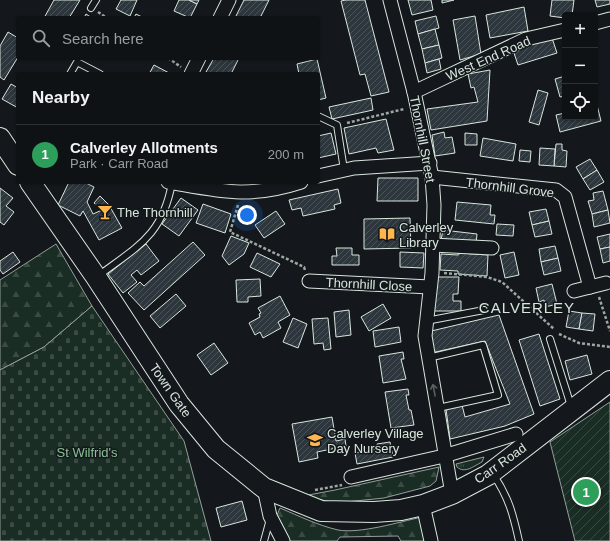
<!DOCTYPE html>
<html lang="en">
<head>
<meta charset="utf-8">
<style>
	:root { --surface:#0f1215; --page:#181b1e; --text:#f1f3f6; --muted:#9b9ea0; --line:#2f3234; --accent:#ffb74d }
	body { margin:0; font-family:Helvetica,sans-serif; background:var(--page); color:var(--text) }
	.controls { position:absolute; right:12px; top:12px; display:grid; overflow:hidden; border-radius:4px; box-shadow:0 1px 3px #0004 }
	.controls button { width:36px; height:36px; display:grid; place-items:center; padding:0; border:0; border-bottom:1px solid var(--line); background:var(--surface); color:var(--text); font:20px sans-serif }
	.you { position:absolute; left:247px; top:215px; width:14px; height:14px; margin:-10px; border:3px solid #fff; border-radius:50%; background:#1a73e8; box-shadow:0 0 0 6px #1a73e833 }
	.badge { display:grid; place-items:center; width:26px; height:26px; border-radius:50%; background:var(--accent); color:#fff; font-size:13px; font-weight:700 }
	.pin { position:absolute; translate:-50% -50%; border:2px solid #fff; box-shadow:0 1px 4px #0006 }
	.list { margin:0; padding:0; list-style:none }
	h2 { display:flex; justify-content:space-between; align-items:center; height:52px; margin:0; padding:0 16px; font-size:17px }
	h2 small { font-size:13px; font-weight:400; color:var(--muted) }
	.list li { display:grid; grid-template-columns:26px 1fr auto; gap:12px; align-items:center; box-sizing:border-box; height:60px; padding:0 16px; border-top:1px solid var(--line) }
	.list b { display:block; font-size:15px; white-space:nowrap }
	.list p { margin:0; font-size:13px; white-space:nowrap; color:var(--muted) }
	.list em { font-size:13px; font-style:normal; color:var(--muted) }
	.icon { flex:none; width:22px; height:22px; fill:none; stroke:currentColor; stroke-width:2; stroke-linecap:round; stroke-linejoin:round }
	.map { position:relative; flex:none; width:610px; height:541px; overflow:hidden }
	.search { position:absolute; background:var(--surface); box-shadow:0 1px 3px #0004; left:16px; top:16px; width:304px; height:44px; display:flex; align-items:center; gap:10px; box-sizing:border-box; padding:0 14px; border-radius:4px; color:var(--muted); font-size:15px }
	.panel { position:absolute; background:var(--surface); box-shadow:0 1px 3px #0004; left:16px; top:72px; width:304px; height:112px; border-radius:4px }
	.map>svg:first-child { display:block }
	.grass { fill:url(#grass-tufts); stroke:#939e99 }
	.forest { fill:url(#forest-firs); stroke:#939e99 }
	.cemetery { fill:url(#cemetery-stones); stroke:#939e99 }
	.garden { fill:url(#garden-furrows); stroke:#939e99 }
	.building { fill:url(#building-hatch); stroke:#d8e6dc }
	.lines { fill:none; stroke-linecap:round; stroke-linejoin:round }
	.lane-casing { stroke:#d8e6dc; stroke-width:8 }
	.street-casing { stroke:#d8e6dc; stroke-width:15 }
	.primary-casing { stroke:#d8e6dc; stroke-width:22 }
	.path { stroke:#9da8a2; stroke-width:2.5; stroke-dasharray:3 2; stroke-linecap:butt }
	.lane { stroke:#14181c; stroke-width:6 }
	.street { stroke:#14181c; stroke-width:13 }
	.primary { stroke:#14181c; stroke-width:20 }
	.oneway { stroke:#59605f }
	.labels { text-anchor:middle; stroke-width:3; stroke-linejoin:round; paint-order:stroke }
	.street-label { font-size:13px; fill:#d8e6dc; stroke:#14181c }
	.poi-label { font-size:13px; fill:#d8e6dc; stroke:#14181c; text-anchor:start }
	.park-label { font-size:13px; fill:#8ac095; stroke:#14181c }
	.quarter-label { font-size:15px; letter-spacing:1px; fill:#d8e6dc; stroke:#14181c }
</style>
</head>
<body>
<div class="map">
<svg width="610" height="541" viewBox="0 0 610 541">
	<defs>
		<pattern id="grass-tufts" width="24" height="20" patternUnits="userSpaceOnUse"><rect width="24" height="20" fill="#1a2d24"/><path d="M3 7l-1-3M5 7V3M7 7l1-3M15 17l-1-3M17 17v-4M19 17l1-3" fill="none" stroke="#3b4b43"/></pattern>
		<pattern id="forest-firs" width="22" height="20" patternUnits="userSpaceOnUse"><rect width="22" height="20" fill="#1a2d24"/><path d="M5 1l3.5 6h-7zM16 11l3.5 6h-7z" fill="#3b4b43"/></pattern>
		<pattern id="cemetery-stones" width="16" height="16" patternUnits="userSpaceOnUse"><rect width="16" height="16" fill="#1a2d24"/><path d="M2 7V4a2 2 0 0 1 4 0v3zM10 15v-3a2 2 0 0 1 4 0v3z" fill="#3b4b43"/></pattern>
		<pattern id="garden-furrows" width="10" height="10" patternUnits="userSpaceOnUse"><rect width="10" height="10" fill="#1a2d24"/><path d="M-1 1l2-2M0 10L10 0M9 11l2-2" fill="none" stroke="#3b4b43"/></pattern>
		<pattern id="building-hatch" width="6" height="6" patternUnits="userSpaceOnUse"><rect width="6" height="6" fill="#2c363c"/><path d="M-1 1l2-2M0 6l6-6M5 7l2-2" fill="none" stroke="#4a5358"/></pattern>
	</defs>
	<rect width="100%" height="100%" fill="#14181c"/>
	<path class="grass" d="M484,457L482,462C474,466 465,474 457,467L456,464Z"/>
	<g class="forest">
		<polygon points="56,244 92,306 44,347 0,370 0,280"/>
		<polygon points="439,467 436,481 430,486 384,498 336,503 303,496 335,490"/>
		<path d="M280,508C299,516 317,525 338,530C360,534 399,522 422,517L426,541H401L398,536L340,537L337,541H290L277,515Z"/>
	</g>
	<polygon class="cemetery" points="92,306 184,441 211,541 0,541 0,370 44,347"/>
	<polygon class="garden" points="610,402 610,541 575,541 550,442"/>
	<g class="building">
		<polygon points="54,0 80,0 69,18 44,18"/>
		<polygon points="121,0 137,0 130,16 116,9"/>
		<polygon points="179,0 189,0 197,4 190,18 174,11"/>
		<polygon points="189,0 199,0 197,4"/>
		<polygon points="244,0 269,0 260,18 235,18"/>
		<polygon points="346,0 365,0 389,92 371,96 365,74 360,75 341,1"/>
		<polygon points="408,0 431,0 433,10 412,15"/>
		<polygon points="442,0 454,0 442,3"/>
		<polygon points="552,0 574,0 572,15 565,15 565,18 550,16"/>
		<polygon points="595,0 610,0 610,4 597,7"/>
		<polygon points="524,7 528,31 490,38 486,15"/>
		<polygon points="86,14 92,18 84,18"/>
		<polygon points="136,14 144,18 134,18"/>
		<polygon points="436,16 439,28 418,34 415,21"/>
		<polygon points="475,16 481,54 460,60 453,20"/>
		<polygon points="435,29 439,45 422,49 418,34"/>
		<polygon points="8,32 18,38 18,57 4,80 0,77 0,46"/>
		<polygon points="552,38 557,53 518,65 513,50"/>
		<polygon points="439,45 442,58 425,63 422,49"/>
		<polygon points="214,58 239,58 231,74 210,74 206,72"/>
		<polygon points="317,59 326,98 318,100 318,74 299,74 297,64"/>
		<polygon points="439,59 441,69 427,73 425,63"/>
		<polygon points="154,65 171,74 149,74"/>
		<polygon points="490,70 487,121 431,130 427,109 478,102 474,87 471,88 468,74"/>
		<polygon points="565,76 565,96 560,97 555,79"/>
		<polygon points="11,84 18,88 18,108 2,99"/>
		<polygon points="538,90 548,93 539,125 529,122"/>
		<polygon points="371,98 373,110 332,119 329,107"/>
		<polygon points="595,105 597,105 601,121 560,132 556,115 565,113 565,117 595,117"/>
		<polygon points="386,119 394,150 378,153 376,148 349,154 344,128"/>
		<polygon points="444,132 445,138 452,137 455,153 435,156 432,135"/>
		<polygon points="331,133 336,154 318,158 318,136"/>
		<polygon points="465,133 477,134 477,145 465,145"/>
		<polygon points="483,138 516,144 513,161 480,156"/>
		<polygon points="556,144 562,144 562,150 567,151 566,167 554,166"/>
		<polygon points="540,148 555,149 554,166 539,165"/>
		<polygon points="520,150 531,151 530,162 519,161"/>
		<polygon points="590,159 597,170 583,179 576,167"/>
		<polygon points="597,170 604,182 590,190 583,179"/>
		<polygon points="378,178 418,178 418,201 377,201"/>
		<polygon points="69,182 84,182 94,187 87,202 93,214 102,210 94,203 100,196 109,205 122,228 99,240 83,211 80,216 58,205"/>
		<polygon points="0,188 13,198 6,206 14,212 4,225 0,222"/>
		<polygon points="338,189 341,203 334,205 335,209 303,216 301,208 292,210 289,200"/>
		<polygon points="603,191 608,210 592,214 588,201 594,200 593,193"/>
		<polygon points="181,198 198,210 179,236 162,224"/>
		<polygon points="457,202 491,205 490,215 495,215 494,224 455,220"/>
		<polygon points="203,204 231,214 225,233 196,223"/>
		<polygon points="546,209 549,221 532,225 529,212"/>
		<polygon points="608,210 610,223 594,227 592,214"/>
		<polygon points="276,211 285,224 264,238 255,225"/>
		<polygon points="410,218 411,248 364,249 364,219"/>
		<polygon points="549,221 552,234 535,237 532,225"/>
		<polygon points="497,224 514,225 513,236 496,235"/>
		<polygon points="443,230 477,234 476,244 441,240"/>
		<polygon points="610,234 610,247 600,249 597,237"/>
		<polygon points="231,236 249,243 244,254 229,265 222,256"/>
		<polygon points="193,242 205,255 144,310 128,293 140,282 144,286"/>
		<polygon points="146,244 159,261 141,275 137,270 131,275 137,282 123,293 108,274"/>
		<polygon points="555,246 558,258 541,262 539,249"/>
		<polygon points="610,247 610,261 603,263 600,249"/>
		<polygon points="336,248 352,248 352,255 359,255 359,265 332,265 332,256 337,256"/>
		<polygon points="13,252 20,262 3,274 0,270 0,261"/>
		<polygon points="400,252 424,253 423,268 400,267"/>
		<polygon points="514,252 519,275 505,278 500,255"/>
		<polygon points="257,253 280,264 271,277 250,267"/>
		<polygon points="459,253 488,255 487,276 458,274 458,271 440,270 441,254 458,255"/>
		<polygon points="558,258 561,271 544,275 541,262"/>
		<polygon points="436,277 459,277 458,294 453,294 453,301 461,301 461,311 434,311"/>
		<polygon points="260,279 261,296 248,297 248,302 237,302 236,280"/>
		<polygon points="552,284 557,304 545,307 544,300 539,302 536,288"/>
		<polygon points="176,294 186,306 160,328 150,316"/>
		<polygon points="280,296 290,315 278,322 281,328 263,338 260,332 255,335 249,323 260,317 259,314 261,313 258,308"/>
		<polygon points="383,304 391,318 369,331 361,317"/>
		<polygon points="349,310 351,335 336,337 334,312"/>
		<polygon points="569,311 582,313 579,329 566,327"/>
		<polygon points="582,313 595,314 593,331 579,329"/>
		<polygon points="499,315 534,414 505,426 450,439 446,409 462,405 465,417 510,404 485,341 431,353 427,332"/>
		<polygon points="293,318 307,324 298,348 283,342"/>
		<polygon points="328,318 331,349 324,350 323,343 314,344 312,319"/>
		<polygon points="399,327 401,342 375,347 373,331"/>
		<polygon points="539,334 560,399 540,406 519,340"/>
		<polygon points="214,343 228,363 211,375 197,355"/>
		<polygon points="403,352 404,359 401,359 406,379 383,383 379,356"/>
		<polygon points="587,355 592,374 570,380 565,361"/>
		<polygon points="408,389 409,395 406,395 409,410 411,410 414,425 391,428 385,392"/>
		<polygon points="332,417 336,441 345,439 346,446 317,452 318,458 299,462 292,424"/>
		<polygon points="390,442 393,457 357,464 355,453 378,449 377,444"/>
		<polygon points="242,501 247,520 221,527 216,508"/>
	</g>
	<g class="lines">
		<defs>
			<g id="lane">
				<polyline points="91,8 96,0"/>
				<polyline points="70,74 77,62 100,74"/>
				<polyline points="318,116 337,125 344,170"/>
				<path d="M98,276C138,246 162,236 172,183"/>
				<polyline points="426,321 484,310"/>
				<polyline points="550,339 571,406"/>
				<polyline points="428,358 483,345 498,395 438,408"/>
				<path d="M493,474C509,498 513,514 519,541"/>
				<polyline points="264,541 270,519"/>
			</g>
			<g id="street">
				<polyline points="390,0 414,92 432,177 434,205 432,273 425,336 452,494"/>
				<polyline points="220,18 229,0"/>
				<polyline points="595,23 610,19"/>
				<polyline points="191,74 199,58"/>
				<polyline points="414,92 526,39 565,30"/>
				<polyline points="318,176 354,168 430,163"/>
				<polyline points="432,177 556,190 565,197 590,287"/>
				<path d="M168,182C220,191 248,199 301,182"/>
				<polyline points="432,245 492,248"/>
				<polyline points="309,281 430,287"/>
				<polyline points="574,291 606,283"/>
				<polyline points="351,477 444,456 516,434"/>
				<polyline points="264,488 270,516 283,541"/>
				<polyline points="423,505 431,541"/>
			</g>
			<g id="primary">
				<polyline points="0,138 18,165"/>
				<polyline points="30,182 96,277 179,404 216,449 264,488 321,511 374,512 401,510 423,505 452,494 488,475 610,381"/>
			</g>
		</defs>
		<use href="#lane" class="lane-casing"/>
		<use href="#street" class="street-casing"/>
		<use href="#primary" class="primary-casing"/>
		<g class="path">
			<polyline points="98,12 107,18"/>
			<polyline points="168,58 181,67"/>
			<polyline points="347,123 404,109"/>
			<polyline points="238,205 230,232 304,267 305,270"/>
			<polyline points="444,273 487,277 502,282 554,329"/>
			<polyline points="599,297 610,331"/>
			<polyline points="559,334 579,343 610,347"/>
			<polyline points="371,446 372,450"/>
			<polyline points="315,490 342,485"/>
		</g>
		<use href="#lane" class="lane"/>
		<use href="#street" class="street"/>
		<use href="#primary" class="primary"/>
	</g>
	<defs><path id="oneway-shaft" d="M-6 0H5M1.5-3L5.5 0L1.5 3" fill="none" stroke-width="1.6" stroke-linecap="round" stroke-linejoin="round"/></defs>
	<use class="oneway" href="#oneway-shaft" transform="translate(434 390) rotate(-101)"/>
	<defs>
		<symbol id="bar-bare" viewBox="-9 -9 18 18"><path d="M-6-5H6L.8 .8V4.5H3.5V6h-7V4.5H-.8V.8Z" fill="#ffb74d" stroke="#14181c" stroke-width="2.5" paint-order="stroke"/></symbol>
		<symbol id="library-bare" viewBox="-9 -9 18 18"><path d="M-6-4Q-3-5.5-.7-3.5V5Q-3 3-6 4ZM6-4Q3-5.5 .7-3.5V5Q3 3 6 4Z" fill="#ffb74d" stroke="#14181c" stroke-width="2.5" paint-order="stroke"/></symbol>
		<symbol id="school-bare" viewBox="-9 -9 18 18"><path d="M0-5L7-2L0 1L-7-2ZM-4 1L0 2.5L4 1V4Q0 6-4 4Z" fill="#ffb74d" stroke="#14181c" stroke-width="2.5" paint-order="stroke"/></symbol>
	</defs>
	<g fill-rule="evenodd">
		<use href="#bar-bare" x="94" y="201" width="22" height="22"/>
		<use href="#library-bare" x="376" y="223" width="22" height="22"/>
		<use href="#school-bare" x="304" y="429" width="22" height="22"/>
	</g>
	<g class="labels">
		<g class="street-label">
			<text transform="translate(488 58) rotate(-24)" y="5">West End Road</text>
			<text transform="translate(423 139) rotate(79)" y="5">Thornhill Street</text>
			<text transform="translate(510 187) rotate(7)" y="5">Thornhill Grove</text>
			<text transform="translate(369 284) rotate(3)" y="5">Thornhill Close</text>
			<text transform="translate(171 390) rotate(55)" y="5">Town Gate</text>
			<text transform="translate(500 463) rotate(-35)" y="5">Carr Road</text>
		</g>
		<g class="poi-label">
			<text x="117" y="217">The Thornhill</text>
			<text x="399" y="232">Calverley<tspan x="399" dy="15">Library</tspan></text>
			<text x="327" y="438">Calverley Village<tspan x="327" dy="15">Day Nursery</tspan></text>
		</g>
		<g class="park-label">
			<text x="87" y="457">St Wilfrid's</text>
		</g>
		<g class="quarter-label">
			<text x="527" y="313">CALVERLEY</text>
		</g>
	</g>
</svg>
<div class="controls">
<button>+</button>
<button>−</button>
<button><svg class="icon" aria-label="locate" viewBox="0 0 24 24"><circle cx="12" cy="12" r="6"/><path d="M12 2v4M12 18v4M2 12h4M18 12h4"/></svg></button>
</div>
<div class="you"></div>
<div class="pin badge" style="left:586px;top:492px;background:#2e9e5b">1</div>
<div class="search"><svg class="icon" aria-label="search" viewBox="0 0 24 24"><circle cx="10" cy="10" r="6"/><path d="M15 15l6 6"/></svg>Search here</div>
<section class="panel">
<h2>Nearby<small></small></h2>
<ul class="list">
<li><span class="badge" style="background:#2e9e5b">1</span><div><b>Calverley Allotments</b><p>Park · Carr Road</p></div><em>200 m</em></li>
</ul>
</section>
</div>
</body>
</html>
